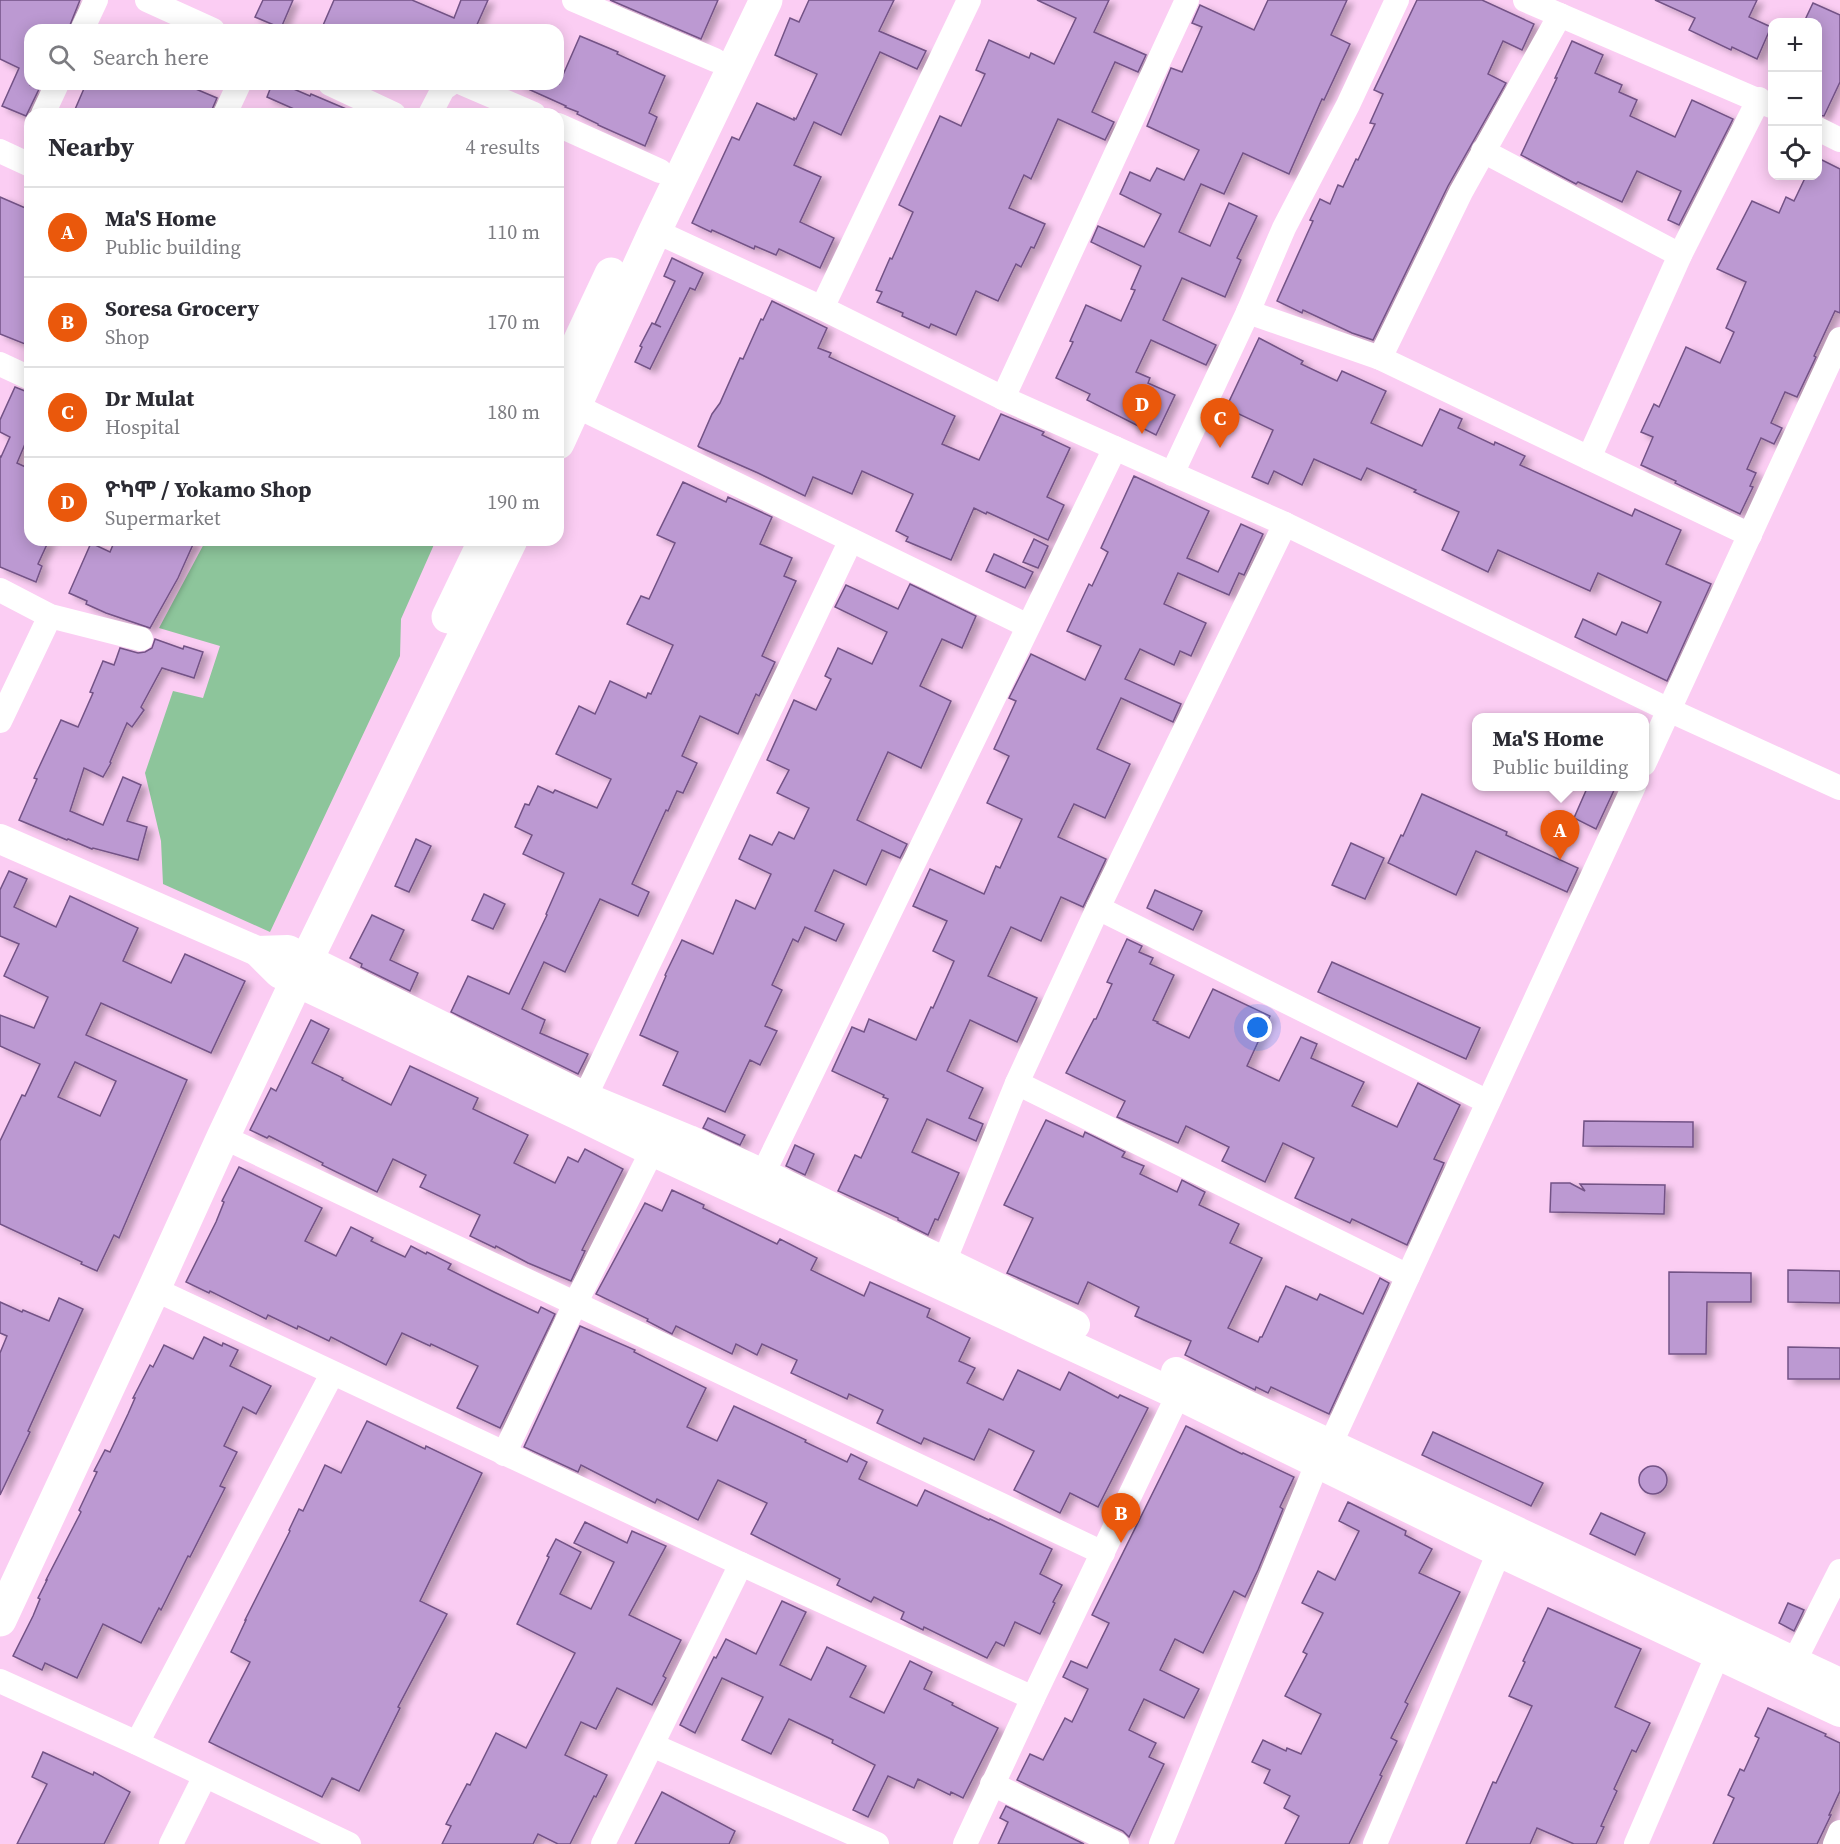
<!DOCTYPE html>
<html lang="en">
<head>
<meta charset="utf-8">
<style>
	:root { --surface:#fff; --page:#f7f7f7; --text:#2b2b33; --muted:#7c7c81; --line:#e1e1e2; --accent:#ea580c }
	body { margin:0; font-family:"Source Serif 4","Noto Sans Ethiopic",serif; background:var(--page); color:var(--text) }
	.controls { position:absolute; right:18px; top:18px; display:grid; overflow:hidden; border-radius:12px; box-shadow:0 3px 15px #0003 }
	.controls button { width:54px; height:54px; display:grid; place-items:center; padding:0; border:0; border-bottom:2px solid var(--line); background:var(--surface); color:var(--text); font:30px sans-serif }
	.you { position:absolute; left:1258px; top:1028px; width:21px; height:21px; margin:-15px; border:4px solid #fff; border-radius:50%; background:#1a73e8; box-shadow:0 0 0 9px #1a73e833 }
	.badge { display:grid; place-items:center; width:39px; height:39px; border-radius:50%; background:var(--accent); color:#fff; font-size:20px; font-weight:700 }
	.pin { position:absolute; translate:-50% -50px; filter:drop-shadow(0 2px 3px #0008) }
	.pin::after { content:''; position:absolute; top:32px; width:21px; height:18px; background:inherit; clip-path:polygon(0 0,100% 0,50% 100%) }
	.popup { position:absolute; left:1472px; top:713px; width:177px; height:78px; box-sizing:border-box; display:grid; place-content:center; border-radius:12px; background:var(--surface); filter:drop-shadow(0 2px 4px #0005); font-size:20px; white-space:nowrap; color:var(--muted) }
	.popup b { font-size:22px; color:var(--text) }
	.popup::after { content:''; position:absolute; left:50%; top:100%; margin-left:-12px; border:12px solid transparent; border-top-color:var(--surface) }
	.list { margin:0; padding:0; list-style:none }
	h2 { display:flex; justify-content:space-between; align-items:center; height:78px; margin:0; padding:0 24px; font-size:26px }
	h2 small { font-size:20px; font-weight:400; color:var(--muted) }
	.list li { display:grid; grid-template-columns:39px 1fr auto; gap:18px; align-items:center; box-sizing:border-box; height:90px; padding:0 24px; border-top:2px solid var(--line) }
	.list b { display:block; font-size:22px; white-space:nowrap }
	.list p { margin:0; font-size:20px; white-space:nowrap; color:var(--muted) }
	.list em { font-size:20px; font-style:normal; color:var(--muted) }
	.icon { flex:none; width:33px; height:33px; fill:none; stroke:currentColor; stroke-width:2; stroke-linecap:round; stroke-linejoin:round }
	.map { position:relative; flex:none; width:1840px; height:1844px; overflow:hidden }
	.search { position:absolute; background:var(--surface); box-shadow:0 3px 15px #0003; left:24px; top:24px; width:540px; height:66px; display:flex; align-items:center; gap:15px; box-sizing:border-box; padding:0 21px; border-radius:18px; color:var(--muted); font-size:22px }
	.panel { position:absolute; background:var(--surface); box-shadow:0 3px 15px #0003; left:24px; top:108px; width:540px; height:438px; border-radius:18px }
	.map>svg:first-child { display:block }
	.green { fill:#8dc59b }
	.building { fill:#bc99d2; stroke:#735286; stroke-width:1.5; fill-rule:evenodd; filter:url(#shadow) }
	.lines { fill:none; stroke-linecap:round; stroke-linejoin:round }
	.minor { stroke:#fff; stroke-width:24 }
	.tertiary { stroke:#fff; stroke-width:30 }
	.secondary { stroke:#fff; stroke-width:33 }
</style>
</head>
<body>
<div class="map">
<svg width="1840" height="1844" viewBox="0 0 1840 1844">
	<defs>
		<filter id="shadow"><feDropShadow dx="6" dy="4" stdDeviation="3" flood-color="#0004"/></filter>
	</defs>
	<rect width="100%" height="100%" fill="#fbcdf3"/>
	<polygon class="green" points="206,540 436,540 401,619 400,656 270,932 163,884 161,841 145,773 173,691 203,698 220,646 159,628"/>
	<g class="building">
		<polygon points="0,0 80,0 68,30 30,30 30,85 39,89 26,116 2,106 19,68 0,59"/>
		<polygon points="263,0 293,0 281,28 255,17"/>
		<polygon points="334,0 412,0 454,18 461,0 488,0 476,27 482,30 321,30"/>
		<polygon points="610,0 718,0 701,39"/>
		<polygon points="809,0 894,0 879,31 926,51 917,69 880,52 841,135 814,122 794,165 821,177 800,222 834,238 820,268 779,249 776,255 755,246 754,249 712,230 711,232 692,223 732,137 739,140 757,103 794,120 794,118 796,119 817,74 775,55 790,18 799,22"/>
		<polygon points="1037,0 1109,0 1094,32 1146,55 1138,72 1115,62 1092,112 1114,122 1105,140 1058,119 1031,179 1024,175 1009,208 1045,224 1034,248 1031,247 1021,267 1016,264 998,301 976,291 956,335 931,324 929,328 902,316 903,313 877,302 882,292 876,290 890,258 892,259 913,212 899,205 940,116 961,126 985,74 976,70 989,40 1029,58 1031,53 1054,64 1076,18"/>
		<polygon points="1268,0 1347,0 1331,35 1350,44 1324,100 1322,99 1289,174 1243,153 1224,194 1201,184 1179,232 1210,246 1229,203 1257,216 1237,258 1241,260 1225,297 1182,278 1163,320 1216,345 1206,365 1151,340 1136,372 1150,378 1148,383 1175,395 1156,435 1087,400 1090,394 1056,378 1073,342 1070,341 1086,305 1121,321 1135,290 1131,289 1141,266 1091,242 1098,226 1144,247 1161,214 1120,194 1130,172 1150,181 1157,168 1184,180 1199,150 1147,126 1171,68 1182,72 1202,27 1192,23 1200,5 1254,30"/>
		<polygon points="1417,0 1482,0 1534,24 1522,50 1503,41 1488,74 1506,83 1448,186 1373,340 1352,333 1303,310 1302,313 1277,301 1313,221 1310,220 1320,199 1330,204 1338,185 1343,187 1356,159 1358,160 1375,124 1370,123 1383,94 1374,90"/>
		<polygon points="1655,0 1757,0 1749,17 1771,27 1757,59 1732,47 1731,50 1689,30 1695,18"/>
		<polygon points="1813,3 1840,15 1840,82 1824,116 1818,115 1818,22 1804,22"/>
		<polygon points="580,36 618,52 617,54 665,76 649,113 657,117 645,146 598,125 598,124 577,114 578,112 565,107 566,106 517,84 559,84"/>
		<polygon points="1572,41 1603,55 1595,73 1622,85 1619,92 1637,100 1630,116 1675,137 1692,100 1733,119 1679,225 1668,220 1681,191 1637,171 1622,202 1578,182 1576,184 1521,155 1557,78 1555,78"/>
		<polygon points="86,84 184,84 217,98 210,114 73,114"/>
		<polygon points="272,84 282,84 310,96 311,94 358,114 302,114 303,113 267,97"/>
		<polygon points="1818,158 1840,169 1840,313 1835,311 1814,356 1816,357 1797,397 1785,392 1771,423 1782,428 1774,444 1761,438 1747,469 1756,473 1750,486 1753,487 1740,514 1675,483 1676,481 1641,465 1653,437 1641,432 1654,404 1659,407 1686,347 1720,363 1734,332 1726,328 1746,282 1717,269 1752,201 1779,213 1786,197 1794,201 1806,176 1818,176"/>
		<polygon points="0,197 30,210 30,346 0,334"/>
		<polygon points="672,258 703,273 695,290 690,288 650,369 635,362 642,347 640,346 652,323 661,327 655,324 675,281 664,276"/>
		<polygon points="772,301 827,328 818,348 831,353 829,357 955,416 942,444 979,460 1001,414 1044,432 1042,435 1070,448 1047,497 1064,505 1048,540 987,512 986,514 974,508 951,560 906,541 908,537 896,531 913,494 862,471 852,494 813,477 805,496 758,473 699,447 698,446 712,414 720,403 740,358 743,359 761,319 763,320"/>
		<polygon points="1259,338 1303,361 1301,364 1337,381 1342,371 1386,391 1371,423 1422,446 1440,409 1462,419 1458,428 1494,445 1495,442 1525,456 1520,465 1632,516 1635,509 1681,530 1666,564 1711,584 1667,681 1575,637 1583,619 1616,635 1622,622 1647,633 1661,602 1598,573 1590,591 1498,550 1488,572 1442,550 1459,512 1414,492 1416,490 1367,468 1361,480 1314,459 1302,485 1274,471 1268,484 1252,477 1273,430 1226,408"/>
		<polygon points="15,387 30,393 30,432 17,463 30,469 30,540 49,540 38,564 42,566 36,582 0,567 0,456 1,457 10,437 0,432 0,420"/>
		<polygon points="1134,476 1209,511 1187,558 1199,563 1218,572 1241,524 1263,534 1244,575 1239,573 1229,595 1178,573 1164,604 1206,623 1191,656 1180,651 1174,665 1140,649 1125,679 1181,704 1173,722 1121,698 1097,749 1130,764 1105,818 1074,804 1058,837 1106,859 1083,907 1061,897 1041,941 1011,927 988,976 1037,998 1017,1042 970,1020 947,1071 983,1088 969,1118 983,1124 976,1141 927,1119 912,1152 959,1173 938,1220 935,1219 928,1235 898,1220 898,1218 838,1191 855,1155 861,1158 888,1099 883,1097 884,1095 832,1071 852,1027 864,1032 869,1019 916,1040 931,1007 933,1008 954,961 933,951 947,921 913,906 930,869 984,894 996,866 1000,868 1022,819 987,803 1009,756 994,749 1016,701 1009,698 1031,654 1085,680 1101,646 1067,631 1089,584 1092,586 1108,552 1101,548"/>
		<polygon points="683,482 726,502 728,497 772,517 760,544 792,558 784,576 796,581 762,656 775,662 759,696 756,694 738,734 700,716 682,756 697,763 683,793 677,791 668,811 666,810 632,884 649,892 638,916 600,899 565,972 544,962 522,1009 545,1020 540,1033 588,1054 578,1074 451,1012 468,976 509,994 547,915 546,914 561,880 564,873 523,854 532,835 515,827 525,804 529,805 538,786 553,793 555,790 597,808 611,779 556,754 579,706 595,714 610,681 646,698 648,693 651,694 673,645 627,624 641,596 649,599 675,543 657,535"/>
		<polygon points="1034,539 1048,546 1038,568 1023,562"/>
		<polygon points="115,540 195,540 178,578 150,628 106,613 86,604 87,601 69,593 91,543 110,552"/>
		<polygon points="994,554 1033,572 1025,588 986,571"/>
		<polygon points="910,584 976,616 962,648 942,639 920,686 951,701 921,768 888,752 857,820 907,844 900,858 882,850 866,885 834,870 815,911 844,924 836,941 805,927 798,942 793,939 772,985 782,990 765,1026 777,1031 760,1065 750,1060 725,1112 663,1085 678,1052 640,1035 666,976 665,975 682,940 713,954 736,900 755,909 771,874 739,859 750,835 772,845 779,832 794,839 809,808 777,793 789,770 767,760 794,700 816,710 831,679 825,676 838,648 872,664 887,632 835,607 846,585 898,609"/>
		<polygon points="155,639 183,649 184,646 203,652 194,678 162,668 141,707 144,710 132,727 127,723 110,762 111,763 103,777 84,768 70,811 103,825 123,777 141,785 127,821 147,827 138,860 93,848 92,849 68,839 67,840 19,820 37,779 34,778 61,720 78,727 93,693 90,692 103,661 114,665 120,648 138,653 145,652 152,648"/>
		<polygon points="1588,786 1616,786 1596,829 1574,818"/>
		<polygon points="1422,794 1507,832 1506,835 1578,868 1567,892 1476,851 1456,895 1388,863 1401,835 1403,836"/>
		<polygon points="416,839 431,846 409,892 395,886"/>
		<polygon points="1351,843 1384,858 1365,899 1332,885"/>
		<path d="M9,871L27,879L14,907L56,927L70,896L138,928L123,961L171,983L185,954L245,981L211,1053L101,1003L86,1035L187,1080L119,1238L114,1235L97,1271L81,1264L82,1262L0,1224V1141L22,1095L25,1096L40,1064L0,1046V1015L34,1028L48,997L4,976L19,944L0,936V890ZM75,1062L116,1081L100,1116L58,1097Z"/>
		<polygon points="1155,890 1202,911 1193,930 1147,908"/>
		<polygon points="484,894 505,904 493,929 472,920"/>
		<polygon points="372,915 404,930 390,960 418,973 410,991 361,967 362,964 350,958"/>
		<polygon points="1127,939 1142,946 1139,952 1153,958 1150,964 1174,975 1153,1020 1158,1022 1157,1023 1189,1038 1213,989 1270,1016 1247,1066 1279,1081 1301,1037 1317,1044 1311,1058 1364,1082 1352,1106 1397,1127 1418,1083 1460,1105 1434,1159 1444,1163 1407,1245 1352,1219 1350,1223 1295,1198 1314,1158 1283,1143 1265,1182 1222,1161 1229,1147 1186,1126 1178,1143 1117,1117 1125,1101 1066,1073 1094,1019 1096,1019 1112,984 1107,982"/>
		<polygon points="1332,962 1480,1028 1466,1059 1318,992"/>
		<polygon points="311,1020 329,1029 312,1063 343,1078 342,1080 391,1105 410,1066 478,1098 473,1109 528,1135 514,1163 555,1183 568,1157 578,1162 585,1149 623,1169 582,1250 585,1251 571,1281 528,1263 496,1246 495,1248 470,1236 480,1215 420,1187 426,1175 393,1159 377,1192 322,1165 323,1163 269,1136 267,1138 250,1130 271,1088 276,1091"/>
		<polygon points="708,1118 745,1135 740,1145 703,1128"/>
		<polygon points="1046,1120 1083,1137 1085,1132 1125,1152 1122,1157 1144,1166 1140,1174 1177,1192 1182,1180 1205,1192 1199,1205 1239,1224 1230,1243 1262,1258 1228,1328 1258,1342 1260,1337 1262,1337 1286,1286 1317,1300 1320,1294 1363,1314 1380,1278 1389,1283 1329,1414 1271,1387 1268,1393 1256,1387 1255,1390 1185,1355 1191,1341 1135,1316 1139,1307 1088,1282 1078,1304 1007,1273 1033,1218 1004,1205"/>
		<polygon points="1584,1121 1693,1122 1693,1147 1583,1146"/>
		<polygon points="795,1145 814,1154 805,1175 786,1166"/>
		<polygon points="239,1167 322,1208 305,1241 336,1256 351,1227 373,1238 371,1241 405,1257 411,1246 426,1254 427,1252 451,1264 448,1269 494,1292 538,1313 541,1307 555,1314 500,1428 457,1408 478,1366 431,1344 430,1346 402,1333 386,1365 331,1337 329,1341 298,1326 297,1329 268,1315 266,1319 210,1291 209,1293 186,1282 216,1222 224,1202 222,1201"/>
		<polygon points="1551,1183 1570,1183 1585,1191 1580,1184 1665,1185 1664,1214 1550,1212"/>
		<polygon points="672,1190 704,1205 703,1208 736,1224 777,1244 780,1239 817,1258 811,1270 864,1296 870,1282 930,1309 927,1317 970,1338 959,1361 975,1368 967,1383 1003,1400 1018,1370 1060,1390 1069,1372 1118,1398 1120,1395 1148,1408 1098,1507 1070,1493 1060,1513 1014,1490 1034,1451 989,1429 974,1460 924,1438 921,1444 877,1423 883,1410 849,1394 847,1399 791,1373 797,1360 762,1344 757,1355 736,1344 732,1354 676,1326 672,1334 647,1321 648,1319 596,1294 645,1203 662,1211"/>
		<polygon points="1788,1270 1840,1271 1840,1303 1788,1302"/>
		<polygon points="1669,1272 1751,1273 1751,1302 1707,1302 1706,1354 1669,1354"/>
		<polygon points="59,1298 83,1309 28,1431 30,1432 0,1495 0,1353 7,1336 0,1333 0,1302 22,1312 23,1310 49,1321"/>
		<polygon points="580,1326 635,1350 634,1352 706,1388 687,1427 717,1441 734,1406 806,1440 805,1442 847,1462 851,1454 867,1462 859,1479 917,1506 925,1490 989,1520 990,1519 1052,1549 1040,1574 1062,1585 1053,1602 1055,1603 1040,1634 1015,1622 1004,1646 996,1642 987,1658 924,1627 923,1630 901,1619 904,1612 874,1597 871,1602 837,1585 840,1579 751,1534 767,1503 735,1488 718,1480 698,1520 657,1499 655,1503 581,1465 578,1472 524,1447"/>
		<polygon points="204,1337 222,1346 223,1343 238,1350 230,1366 271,1386 256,1414 243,1407 224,1446 237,1452 220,1486 225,1488 190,1557 188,1556 161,1610 159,1608 141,1643 103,1624 77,1678 45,1663 42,1670 13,1656 33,1616 40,1599 38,1598 47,1580 46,1580 81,1512 79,1510 97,1472 94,1471 105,1450 110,1452 128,1414 135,1398 133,1398 150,1365 153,1367 164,1345 193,1359"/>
		<polygon points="1788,1347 1840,1348 1840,1379 1788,1379"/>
		<polygon points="367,1421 425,1449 426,1446 482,1473 420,1601 447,1614 398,1707 400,1708 359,1791 332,1778 322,1797 209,1742 250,1662 231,1652 246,1620 245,1620 290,1531 289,1530 299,1509 303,1511 325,1465 341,1473"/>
		<polygon points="1186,1426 1242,1454 1243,1453 1294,1477 1280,1507 1283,1509 1258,1570 1245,1597 1234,1591 1203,1653 1175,1639 1160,1670 1199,1689 1184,1718 1144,1699 1129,1730 1156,1743 1149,1757 1164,1764 1129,1837 1123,1831 1017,1780 1030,1754 1043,1760 1065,1718 1072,1722 1088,1689 1063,1677 1071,1661 1087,1668 1109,1623 1092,1615"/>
		<polygon points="1433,1432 1543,1483 1531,1506 1422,1455"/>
		<circle cx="1653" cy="1480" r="14"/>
		<polygon points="1348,1502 1406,1531 1405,1535 1432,1549 1419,1573 1460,1592 1405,1702 1408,1704 1391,1738 1397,1741 1380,1775 1382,1776 1349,1844 1285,1844 1299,1816 1284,1808 1290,1796 1264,1783 1270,1770 1252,1762 1263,1740 1286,1751 1287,1748 1301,1754 1321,1714 1285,1696 1307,1654 1303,1652 1323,1613 1302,1603 1318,1571 1335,1580 1359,1531 1339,1521"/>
		<polygon points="1601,1513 1645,1533 1635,1555 1590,1534"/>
		<polygon points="585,1522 627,1543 632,1531 666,1546 629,1615 681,1640 663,1676 666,1678 652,1705 617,1688 596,1729 581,1722 565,1755 607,1775 596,1797 594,1796 570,1844 558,1844 538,1834 533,1844 442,1844 451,1826 446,1824 467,1784 470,1785 496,1733 526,1748 575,1653 517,1624 549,1557 547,1556 556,1539 581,1552 560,1594 591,1609 614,1562 574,1543"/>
		<polygon points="782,1601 806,1612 780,1665 811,1680 827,1647 866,1666 850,1697 884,1713 910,1661 932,1672 924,1689 953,1703 952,1705 998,1728 963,1798 951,1792 950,1795 918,1779 914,1788 888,1776 868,1817 853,1810 875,1765 832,1743 833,1740 789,1719 771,1754 742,1740 763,1697 722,1678 695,1733 680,1725 714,1657 716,1658 726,1639 756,1654"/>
		<polygon points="1788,1603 1804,1610 1794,1631 1779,1623"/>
		<polygon points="1548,1608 1641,1649 1615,1707 1650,1723 1636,1752 1632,1750 1614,1789 1617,1791 1601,1826 1604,1827 1596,1844 1574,1844 1537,1828 1530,1844 1466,1844 1493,1782 1496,1783 1532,1706 1509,1696 1525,1662 1523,1661"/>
		<polygon points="1768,1708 1826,1734 1825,1736 1840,1743 1840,1791 1829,1815 1831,1815 1817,1844 1713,1844 1734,1798 1728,1795 1740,1769 1744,1771 1759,1738 1755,1736"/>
		<polygon points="43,1752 93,1775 94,1772 130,1792 104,1844 17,1844 47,1784 32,1777"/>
		<polygon points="662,1792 735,1831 729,1844 635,1844"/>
		<polygon points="1006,1806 1084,1844 998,1844 1008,1822 1000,1818"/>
	</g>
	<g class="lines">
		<g class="minor">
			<polyline points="147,0 213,30"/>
			<polyline points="574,0 715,60"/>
			<polyline points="1525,0 1771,106"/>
			<polyline points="82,30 96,0"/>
			<polyline points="330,84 394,114"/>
			<polyline points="464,84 534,114"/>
			<polyline points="43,114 57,84"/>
			<polyline points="225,114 239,84"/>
			<polyline points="430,114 443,89 450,84"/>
			<polyline points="558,125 660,171"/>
			<polyline points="1818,129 1840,140"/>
			<polyline points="0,151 30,165"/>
			<polyline points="1483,151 1680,255"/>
			<polyline points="655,231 822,308 1003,398 1285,524 1669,710 1840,788"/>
			<polyline points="822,308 969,0"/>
			<polyline points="1248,312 1380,358 1750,535"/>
			<polyline points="1380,358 1461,192 1560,15"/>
			<polyline points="0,364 30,378"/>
			<polyline points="562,397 576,406 1028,626"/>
			<polyline points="1003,398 1187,0"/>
			<polyline points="1589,458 1680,255 1759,99"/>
			<polyline points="1172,474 1248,312 1284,228 1348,105 1397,0"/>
			<polyline points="0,590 50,616 141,639"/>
			<polyline points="0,721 50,616"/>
			<polyline points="1644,764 1840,339"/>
			<polyline points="1098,908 1488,1102"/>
			<polyline points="1017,1083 1408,1276"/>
			<polyline points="585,1097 851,540"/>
			<polyline points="223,1137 1103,1553"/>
			<polyline points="755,1190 1115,448"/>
			<polyline points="944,1262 1017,1083 1098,908 1285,524"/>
			<polyline points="154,1289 741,1564 1033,1698"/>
			<polyline points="504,1454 575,1304 652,1151"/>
			<polyline points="1794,1662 1840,1571"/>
			<polyline points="0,1681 137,1743 349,1844"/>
			<polyline points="137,1743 332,1374"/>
			<polyline points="652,1745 877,1844"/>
			<polyline points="992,1784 1117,1844"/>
			<polyline points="171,1844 205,1776"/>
			<polyline points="603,1844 741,1564"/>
			<polyline points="965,1844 1033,1698 1178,1395"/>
			<polyline points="1161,1844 1317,1464 1331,1443 1634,786"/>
			<polyline points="1375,1844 1499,1552"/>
			<polyline points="1636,1844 1724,1640"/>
			<polyline points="1835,1844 1840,1832"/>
		</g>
		<g class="tertiary">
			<polyline points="0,839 257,951 279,973 297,982 576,1114 652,1151 1178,1395 1499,1552 1840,1712"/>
			<polyline points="257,951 288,950 585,1097 689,1140 763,1174 1075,1325"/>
			<polyline points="1176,1372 1840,1683"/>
		</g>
		<g class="secondary">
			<polyline points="558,387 611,274"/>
			<polyline points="558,443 655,231 766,0"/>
			<polyline points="448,617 485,540"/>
			<polyline points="0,1620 154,1289 223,1137 307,959 511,540"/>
		</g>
	</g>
</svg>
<div class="controls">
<button>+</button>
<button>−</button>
<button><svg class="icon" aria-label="locate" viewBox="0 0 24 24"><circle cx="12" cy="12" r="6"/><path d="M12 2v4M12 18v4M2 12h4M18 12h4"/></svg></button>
</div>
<div class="you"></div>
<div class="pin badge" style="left:1560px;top:860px">A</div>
<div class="popup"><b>Ma'S Home</b>Public building</div>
<div class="pin badge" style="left:1121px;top:1543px">B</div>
<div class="pin badge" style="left:1220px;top:448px">C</div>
<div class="pin badge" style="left:1142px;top:434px">D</div>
<div class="search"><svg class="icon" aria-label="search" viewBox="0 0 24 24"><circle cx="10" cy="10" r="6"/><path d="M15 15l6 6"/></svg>Search here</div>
<section class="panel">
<h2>Nearby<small>4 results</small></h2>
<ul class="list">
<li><span class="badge">A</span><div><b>Ma'S Home</b><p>Public building</p></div><em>110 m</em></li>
<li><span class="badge">B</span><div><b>Soresa Grocery</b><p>Shop</p></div><em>170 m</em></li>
<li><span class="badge">C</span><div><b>Dr Mulat</b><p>Hospital</p></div><em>180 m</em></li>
<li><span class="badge">D</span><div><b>ዮካሞ / Yokamo Shop</b><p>Supermarket</p></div><em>190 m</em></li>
</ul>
</section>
</div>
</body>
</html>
